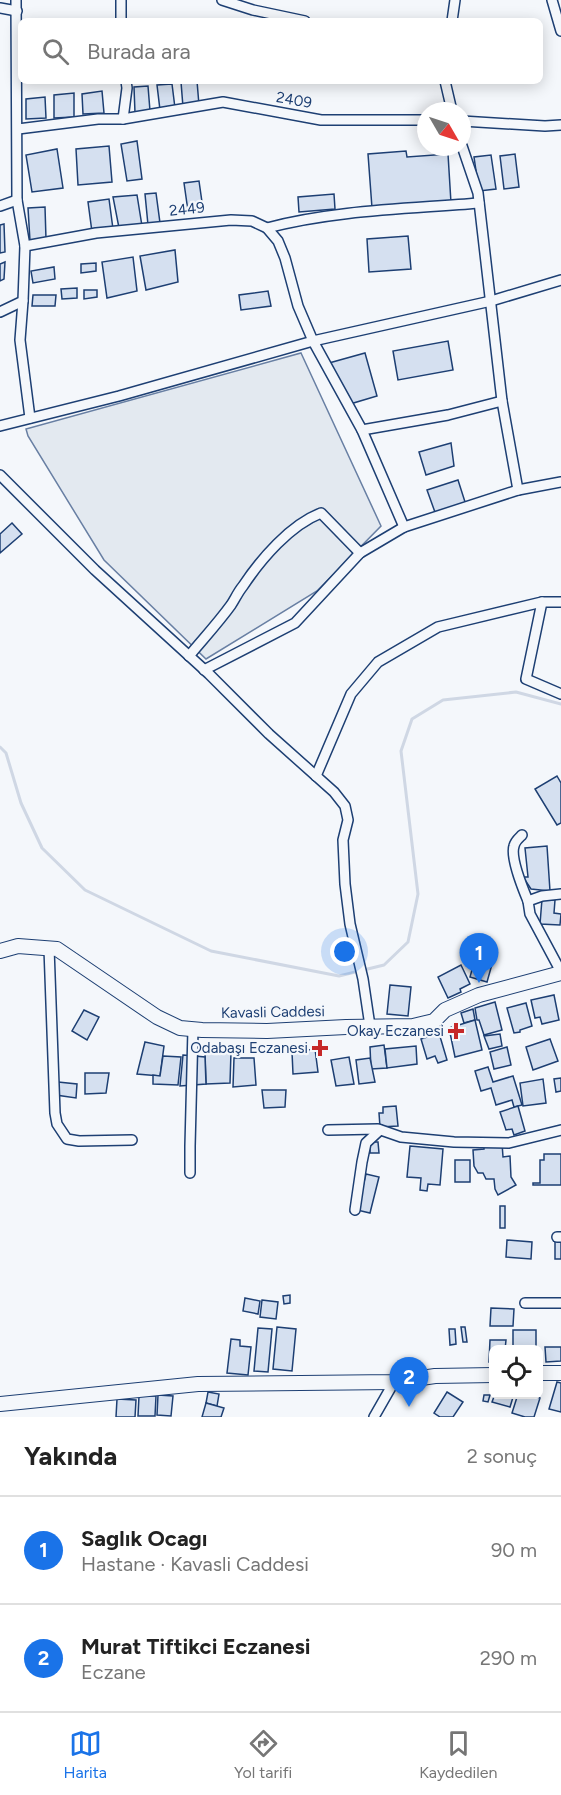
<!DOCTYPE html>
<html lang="tr">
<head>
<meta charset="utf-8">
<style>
	:root { --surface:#fff; --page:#f6f6f6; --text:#222; --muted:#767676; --line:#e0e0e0; --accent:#1a73e8 }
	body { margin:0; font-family:Figtree,sans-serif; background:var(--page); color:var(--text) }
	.controls { position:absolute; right:18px; bottom:18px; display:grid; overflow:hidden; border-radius:9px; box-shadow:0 3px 15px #0003 }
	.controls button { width:54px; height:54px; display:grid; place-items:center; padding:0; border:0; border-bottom:2px solid var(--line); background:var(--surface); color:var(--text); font:30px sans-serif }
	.compass { position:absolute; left:417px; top:102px; width:54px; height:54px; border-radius:50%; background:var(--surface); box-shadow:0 3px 15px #0003; rotate:129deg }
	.you { position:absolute; left:345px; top:952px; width:21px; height:21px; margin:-15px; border:4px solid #fff; border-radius:50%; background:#1a73e8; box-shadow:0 0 0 9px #1a73e833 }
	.badge { display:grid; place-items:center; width:39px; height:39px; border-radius:50%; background:var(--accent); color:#fff; font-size:20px; font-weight:700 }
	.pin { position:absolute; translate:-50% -50px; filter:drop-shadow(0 2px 3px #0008) }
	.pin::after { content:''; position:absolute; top:32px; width:21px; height:18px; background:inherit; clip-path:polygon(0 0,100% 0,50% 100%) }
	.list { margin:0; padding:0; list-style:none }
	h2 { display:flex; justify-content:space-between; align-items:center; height:78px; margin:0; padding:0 24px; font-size:26px }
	h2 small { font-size:20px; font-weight:400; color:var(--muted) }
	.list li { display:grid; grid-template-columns:39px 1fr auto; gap:18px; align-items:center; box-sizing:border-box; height:108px; padding:0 24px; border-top:2px solid var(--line) }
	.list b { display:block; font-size:22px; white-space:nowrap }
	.list p { margin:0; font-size:20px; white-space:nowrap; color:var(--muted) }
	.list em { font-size:20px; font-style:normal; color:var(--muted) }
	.icon { flex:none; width:33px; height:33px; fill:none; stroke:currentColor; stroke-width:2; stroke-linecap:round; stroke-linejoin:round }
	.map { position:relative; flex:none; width:561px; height:1417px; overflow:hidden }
	.search { position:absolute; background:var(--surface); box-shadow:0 3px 15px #0003; left:18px; right:18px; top:18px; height:66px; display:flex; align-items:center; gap:15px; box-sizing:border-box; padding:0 21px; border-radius:9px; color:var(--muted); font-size:22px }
	.sheet { height:294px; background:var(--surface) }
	nav { display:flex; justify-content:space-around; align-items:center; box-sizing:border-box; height:84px; border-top:2px solid var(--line); background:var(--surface); font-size:16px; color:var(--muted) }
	nav a { display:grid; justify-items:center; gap:3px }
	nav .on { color:var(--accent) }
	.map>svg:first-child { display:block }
	.green { fill:#e3e9f0; stroke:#687fa3; stroke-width:1.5 }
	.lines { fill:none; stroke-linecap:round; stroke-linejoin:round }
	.stream { stroke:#cfd7e4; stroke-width:3 }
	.building { fill:#d5e0f0; stroke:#1d3f73; stroke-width:1.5 }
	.street-casing { stroke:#1d3f73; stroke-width:12 }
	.secondary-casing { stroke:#1d3f73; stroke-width:16 }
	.street { stroke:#f4f7fb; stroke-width:9 }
	.secondary { stroke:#f4f7fb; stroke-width:14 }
	.poi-dot { fill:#c62828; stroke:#f4f7fb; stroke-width:2 }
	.labels { text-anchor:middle; stroke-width:4.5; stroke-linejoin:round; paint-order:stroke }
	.street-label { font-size:15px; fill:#1d3f73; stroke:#f4f7fb }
	.poi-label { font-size:15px; fill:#1d3f73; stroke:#f4f7fb; text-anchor:end }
</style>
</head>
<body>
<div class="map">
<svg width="561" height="1417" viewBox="0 0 561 1417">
	<rect width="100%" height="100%" fill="#f4f7fb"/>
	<polygon class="green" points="301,353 381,526 317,591 206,659 104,560 28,436 26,429"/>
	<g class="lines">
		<polyline class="stream" points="0,747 6,753 21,803 42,848 85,890 211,951 339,976 384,965 408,942 418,894 401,751 412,719 443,700 516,692 561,704"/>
	</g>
	<g class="building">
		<polygon points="197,81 199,105 183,107 181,82"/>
		<polygon points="172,84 175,108 160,110 157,85"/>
		<polygon points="148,86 150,111 135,113 134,87"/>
		<polygon points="102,91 104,113 83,114 82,94"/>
		<polygon points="74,93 74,117 54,118 54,95"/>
		<polygon points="45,97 46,118 26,119 26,99"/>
		<polygon points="137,141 142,179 127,181 121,144"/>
		<polygon points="109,146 112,182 78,185 76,149"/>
		<polygon points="57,149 63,188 32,192 26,155"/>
		<polygon points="406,151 407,157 448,154 451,203 372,208 368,154"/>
		<polygon points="515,154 519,187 504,189 500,156"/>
		<polygon points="491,155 496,189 479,191 474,157"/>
		<polygon points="199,181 203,209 188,211 184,183"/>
		<polygon points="156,193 160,223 148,225 145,194"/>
		<polygon points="334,194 335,209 299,212 298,197"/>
		<polygon points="137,195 142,226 119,228 113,197"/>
		<polygon points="109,199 113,229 92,232 88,202"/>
		<polygon points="45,207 46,239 30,241 28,208"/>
		<polygon points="4,224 5,252 0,253 0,225"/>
		<polygon points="408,236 411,269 369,272 367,239"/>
		<polygon points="175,250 178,282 146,290 140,256"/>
		<polygon points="133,257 137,291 107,298 102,262"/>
		<polygon points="5,262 4,279 0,281 0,264"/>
		<polygon points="96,263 96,271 81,273 81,264"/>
		<polygon points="54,267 55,279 33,283 31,271"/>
		<polygon points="77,288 77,298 62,299 61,289"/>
		<polygon points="84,290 97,290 97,297 84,299"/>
		<polygon points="268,291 271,306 241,310 239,295"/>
		<polygon points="33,295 56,295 55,306 32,306"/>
		<polygon points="448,341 453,370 398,380 393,351"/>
		<polygon points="365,353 377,396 350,404 329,363"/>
		<polygon points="451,443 454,466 426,475 419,452"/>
		<polygon points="458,480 466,505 436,515 427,490"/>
		<polygon points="12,523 22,534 0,553 0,534"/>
		<polygon points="557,776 561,783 561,823 557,825 535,789"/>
		<polygon points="547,846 550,891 531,889 523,877 528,877 525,848"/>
		<polygon points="542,899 555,900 554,913 561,914 560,925 540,924"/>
		<polygon points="479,945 496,950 487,982 470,977"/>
		<polygon points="461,965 470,984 460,989 461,992 448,998 438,977"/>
		<polygon points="390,985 411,987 408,1016 387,1014"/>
		<polygon points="554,995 559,1020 542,1024 540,1017 535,1018 531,1000"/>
		<polygon points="495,1002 502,1030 484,1035 479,1020 477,1020 475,1008"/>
		<polygon points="526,1003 532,1026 520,1030 520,1032 514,1033 507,1008"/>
		<polygon points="473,1009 475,1020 464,1023 461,1013"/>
		<polygon points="84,1010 99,1017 87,1040 72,1031"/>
		<polygon points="475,1020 482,1050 455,1057 449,1028"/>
		<polygon points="439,1033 447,1060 438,1063 435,1056 427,1059 421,1039"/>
		<polygon points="500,1034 502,1046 489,1049 484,1036"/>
		<polygon points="550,1039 558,1061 533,1070 526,1047"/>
		<polygon points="145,1042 164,1046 160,1076 137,1074"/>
		<polygon points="384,1045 387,1068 371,1069 370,1047"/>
		<polygon points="416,1046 417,1064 387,1068 385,1049"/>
		<polygon points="507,1047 511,1065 494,1069 490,1052"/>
		<polygon points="315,1049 318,1072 293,1074 292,1052"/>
		<polygon points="205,1052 231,1052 230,1083 206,1084"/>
		<polygon points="183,1055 205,1057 206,1084 180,1086"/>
		<polygon points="163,1056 181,1057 178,1085 153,1084 153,1075 160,1076"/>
		<polygon points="349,1057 354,1084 336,1086 331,1060"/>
		<polygon points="234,1058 254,1058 256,1085 233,1087"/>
		<polygon points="370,1058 375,1082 359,1084 356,1060"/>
		<polygon points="488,1067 493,1082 513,1076 522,1105 514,1107 512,1100 496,1105 491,1088 481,1091 475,1071"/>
		<polygon points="85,1073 109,1073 106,1093 85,1094"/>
		<polygon points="561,1078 561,1091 556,1092 554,1079"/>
		<polygon points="543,1079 546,1103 523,1106 520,1083"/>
		<polygon points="58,1082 77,1084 76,1098 56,1095"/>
		<polygon points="262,1090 286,1090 285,1107 264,1108"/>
		<polygon points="396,1106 398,1126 380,1127 379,1113 383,1113 383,1107"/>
		<polygon points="518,1106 525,1131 514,1135 512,1129 506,1130 500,1112"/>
		<polygon points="370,1142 378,1142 379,1153 370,1153"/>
		<polygon points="502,1143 503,1157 510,1156 511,1177 516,1185 498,1195 495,1189 494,1179 486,1179 483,1173 478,1173 474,1166 473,1150 484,1149 484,1145"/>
		<polygon points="410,1146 443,1149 440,1185 428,1184 427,1191 420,1190 421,1178 407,1177"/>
		<polygon points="544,1154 561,1154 561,1185 533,1185 533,1183 540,1183 540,1160 544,1160"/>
		<rect x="455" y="1160" width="15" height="22"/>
		<polygon points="366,1174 379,1177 370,1213 357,1210"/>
		<rect x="500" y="1206" width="5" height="22"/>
		<polygon points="507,1240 532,1242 531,1259 506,1257"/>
		<rect x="555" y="1241" width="6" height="18"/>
		<polygon points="290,1295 290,1303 284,1304 283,1296"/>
		<polygon points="245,1298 260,1301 258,1314 243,1311"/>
		<polygon points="262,1300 278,1302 276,1319 260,1317"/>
		<polygon points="491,1308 514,1309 513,1326 490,1326"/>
		<polygon points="277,1327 296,1329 292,1371 273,1369"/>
		<polygon points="461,1327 465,1327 467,1342 463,1342"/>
		<polygon points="258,1328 272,1329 268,1372 254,1371"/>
		<polygon points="449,1329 455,1329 456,1344 450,1345"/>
		<polygon points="513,1330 536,1330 536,1348 513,1347"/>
		<polygon points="231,1339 240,1340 240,1346 251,1347 248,1375 227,1373"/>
		<polygon points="490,1340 506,1340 505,1350 494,1350 494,1362 489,1362"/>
		<polygon points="545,1347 561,1347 561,1361 546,1362"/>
		<polygon points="557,1382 561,1383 561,1412 549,1409"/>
		<polygon points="208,1392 219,1394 217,1406 206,1403"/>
		<polygon points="447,1392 463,1402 453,1417 440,1417 434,1413"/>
		<polygon points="495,1394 514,1394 510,1407 492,1402"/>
		<polygon points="518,1394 528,1394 540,1398 534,1417 525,1417 512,1413"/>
		<polygon points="158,1395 173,1396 171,1416 157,1415"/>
		<polygon points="484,1395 490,1395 488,1402 483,1401"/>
		<polygon points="139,1396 156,1396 155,1416 138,1416"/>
		<polygon points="117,1399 136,1400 135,1417 116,1417"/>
		<polygon points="206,1403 224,1408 221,1417 202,1417"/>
	</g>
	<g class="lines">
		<defs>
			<g id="street">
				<polyline points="16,0 17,200 25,246 96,233 231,220 252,221 267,228 278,241 285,258 298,306 313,341 362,430 404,527"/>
				<polyline points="222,0 253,10 305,21"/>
				<polyline points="552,0 561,31"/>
				<polyline points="0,8 17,11"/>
				<polyline points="121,21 121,0"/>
				<polyline points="452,21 455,0"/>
				<polyline points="445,81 452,111"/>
				<polyline points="123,119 127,88 126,81"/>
				<polyline points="462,121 545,126 561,125"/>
				<polyline points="18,129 98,119 123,119 223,102 321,120 426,120"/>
				<polyline points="462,146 478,193 502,401 518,490"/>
				<polyline points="0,206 17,200"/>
				<path d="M267,228C335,210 408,209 479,203"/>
				<polyline points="23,301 20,340 30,418"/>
				<polyline points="0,312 23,301 25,246"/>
				<polyline points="0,426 119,396 313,341 491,301 561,280"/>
				<polyline points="362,430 448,415 502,401"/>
				<polyline points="0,475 95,570 209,674 269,734 334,792 345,806 348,820 343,840 345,884 350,924 363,979 370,1026"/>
				<polyline points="542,602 526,679 561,694"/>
				<path d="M189,656C203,639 218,623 231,605C235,599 238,592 243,586C261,559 290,525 321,513L360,553"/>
				<polyline points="204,670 295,623 360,553 404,527 518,490 561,482"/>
				<polyline points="316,776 351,694 378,662 438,627 542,602 561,602"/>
				<path d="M522,835C519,838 515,841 514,846C510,858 523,889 528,901"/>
				<polyline points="561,894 542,896 528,901 530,914 561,972"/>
				<polyline points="49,948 55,1113 57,1124 67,1139 79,1141 132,1140"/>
				<polyline points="328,1130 378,1129 401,1137 454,1142 509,1143 561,1130"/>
				<polyline points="190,1173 190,1146 193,1029"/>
				<polyline points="355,1210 362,1162 366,1143 380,1130"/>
				<polyline points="557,1237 561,1237"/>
				<polyline points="525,1303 561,1303"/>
				<polyline points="374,1417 394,1382"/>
			</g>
			<g id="secondary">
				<polyline points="0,951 18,946 57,949 157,1017 180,1028 202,1030 267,1031 346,1027 413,1026 434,1021 445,1010 479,995 561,973"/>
				<polyline points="538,1373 561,1373"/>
				<polyline points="0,1404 198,1384 394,1382 435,1376 494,1375"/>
			</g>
		</defs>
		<use href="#street" class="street-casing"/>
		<use href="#secondary" class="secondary-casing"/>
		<use href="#street" class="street"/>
		<use href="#secondary" class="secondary"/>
	</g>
	<g class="poi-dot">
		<path d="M453 1022h6v6h6v6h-6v6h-6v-6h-6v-6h6z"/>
		<path d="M317 1039h6v6h6v6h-6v6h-6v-6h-6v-6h6z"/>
	</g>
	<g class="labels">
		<g class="street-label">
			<text transform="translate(294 100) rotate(10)" y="5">2409</text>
			<text transform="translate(187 209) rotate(-6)" y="5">2449</text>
			<text transform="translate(273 1012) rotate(-1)" y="5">Kavasli Caddesi</text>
		</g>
		<g class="poi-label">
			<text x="444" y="1036">Okay Eczanesi</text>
			<text x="308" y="1053">Odabaşı Eczanesi</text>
		</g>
	</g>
</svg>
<div class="controls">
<button><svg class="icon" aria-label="locate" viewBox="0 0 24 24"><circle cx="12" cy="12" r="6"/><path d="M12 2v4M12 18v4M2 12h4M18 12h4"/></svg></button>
</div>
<svg class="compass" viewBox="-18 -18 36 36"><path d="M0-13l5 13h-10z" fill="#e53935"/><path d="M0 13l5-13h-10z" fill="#767676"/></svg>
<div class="you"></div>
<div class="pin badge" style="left:479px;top:983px">1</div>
<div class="pin badge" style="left:409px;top:1407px">2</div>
<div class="search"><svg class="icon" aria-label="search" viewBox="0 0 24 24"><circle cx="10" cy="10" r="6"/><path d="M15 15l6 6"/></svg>Burada ara</div>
</div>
<section class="sheet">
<h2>Yakında<small>2 sonuç</small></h2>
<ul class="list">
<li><span class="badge">1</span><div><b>Saglık Ocagı</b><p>Hastane · Kavasli Caddesi</p></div><em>90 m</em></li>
<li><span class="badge">2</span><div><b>Murat Tiftikci Eczanesi</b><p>Eczane</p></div><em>290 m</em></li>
</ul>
</section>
<nav>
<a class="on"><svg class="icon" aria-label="map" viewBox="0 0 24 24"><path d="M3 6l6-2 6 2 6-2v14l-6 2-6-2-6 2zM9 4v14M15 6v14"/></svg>Harita</a>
<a><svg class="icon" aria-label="directions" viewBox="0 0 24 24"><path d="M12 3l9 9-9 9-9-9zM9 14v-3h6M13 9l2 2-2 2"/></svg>Yol tarifi</a>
<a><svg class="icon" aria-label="saved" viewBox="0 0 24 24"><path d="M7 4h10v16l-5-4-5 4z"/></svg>Kaydedilen</a>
</nav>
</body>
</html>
